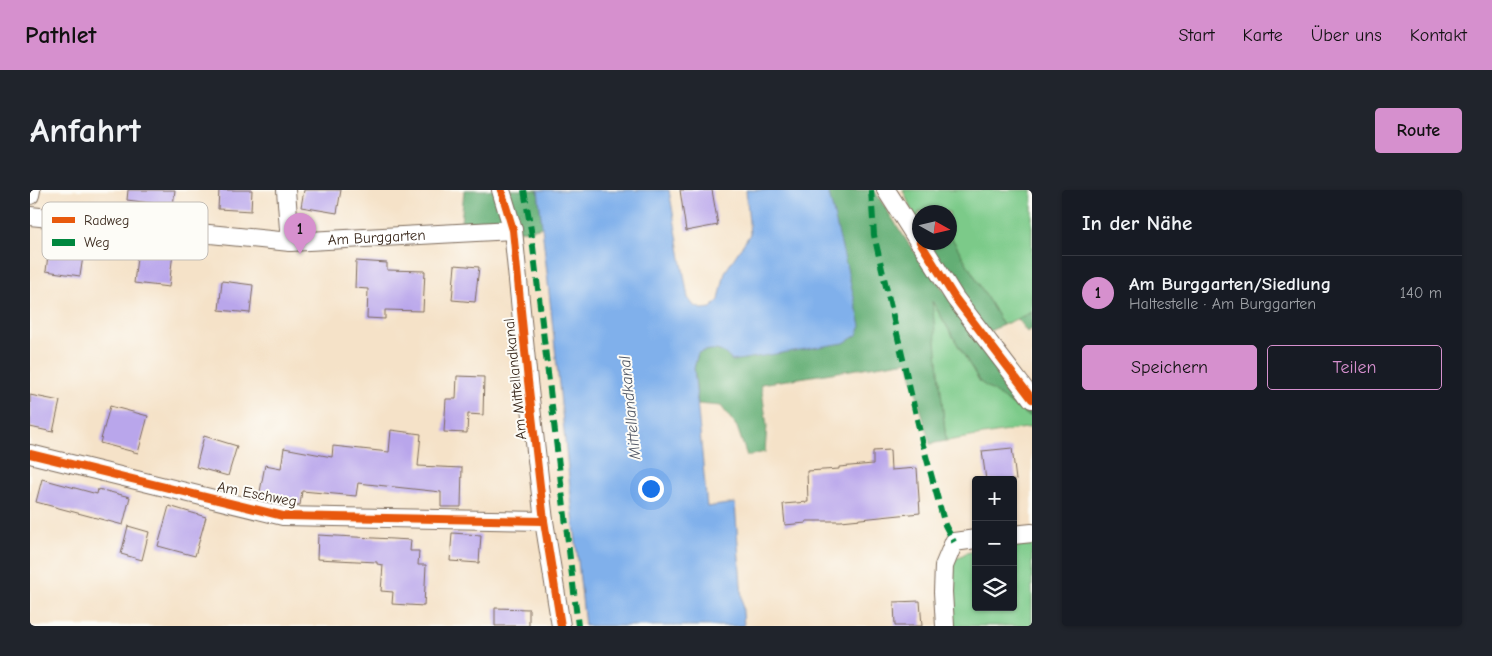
<!DOCTYPE html>
<html lang="de">
<head>
<meta charset="utf-8">
<style>
	:root { --surface:#171b24; --page:#20242c; --text:#f1f3f6; --muted:#9ea1a6; --line:#363941; --accent:#d690ce }
	body { margin:0; font-family:"Comic Neue",sans-serif; background:var(--page); color:var(--text) }
	.controls { position:absolute; right:15px; bottom:15px; display:grid; overflow:hidden; border-radius:5px; box-shadow:0 1px 4px #0004 }
	.controls button { width:45px; height:45px; display:grid; place-items:center; padding:0; border:0; border-bottom:1px solid var(--line); background:var(--surface); color:var(--text); font:25px sans-serif }
	.compass { position:absolute; left:882px; top:15px; width:45px; height:45px; border-radius:50%; background:var(--surface); box-shadow:0 1px 4px #0004; rotate:98deg }
	.you { position:absolute; left:620px; top:298px; width:18px; height:18px; margin:-12px; border:4px solid #fff; border-radius:50%; background:#1a73e8; box-shadow:0 0 0 8px #1a73e833 }
	.badge { display:grid; place-items:center; width:32px; height:32px; border-radius:50%; background:var(--accent); color:#111; font-size:16px; font-weight:700 }
	.pin { position:absolute; translate:-50% -41px; filter:drop-shadow(0 1px 2px #0008) }
	.pin::after { content:''; position:absolute; top:26px; width:18px; height:15px; background:inherit; clip-path:polygon(0 0,100% 0,50% 100%) }
	.list { margin:0; padding:0; list-style:none }
	h2 { display:flex; justify-content:space-between; align-items:center; height:65px; margin:0; padding:0 20px; font-size:21px }
	h2 small { font-size:16px; font-weight:400; color:var(--muted) }
	.list li { display:grid; grid-template-columns:32px 1fr auto; gap:15px; align-items:center; box-sizing:border-box; height:75px; padding:0 20px; border-top:1px solid var(--line) }
	.list b { display:block; font-size:19px; white-space:nowrap }
	.list p { margin:0; font-size:16px; white-space:nowrap; color:var(--muted) }
	.list em { font-size:16px; font-style:normal; color:var(--muted) }
	.actions { display:flex; gap:10px; padding:15px 20px }
	.actions a { flex:1; padding:11px 0; border:1px solid var(--accent); border-radius:5px; text-align:center; font-size:18px; color:var(--accent) }
	.actions .main { background:var(--accent); color:#111 }
	.icon { flex:none; width:28px; height:28px; fill:none; stroke:currentColor; stroke-width:2; stroke-linecap:round; stroke-linejoin:round }
	.map { position:relative; flex:none; width:1002px; height:436px; overflow:hidden; border-radius:5px }
	header { display:flex; align-items:center; gap:30px; box-sizing:border-box; height:70px; padding:0 25px; background:var(--accent); color:#111 }
	header strong { font-size:24px }
	nav { display:flex; gap:28px; margin-inline-start:auto; font-size:18px }
	.intro { display:flex; align-items:center; justify-content:space-between; box-sizing:border-box; height:120px; padding:0 30px }
	h1 { margin:0; font-size:35px }
	.button { padding:12px 22px; border-radius:5px; background:var(--accent); color:#111; font-size:18px; font-weight:700 }
	main { display:flex; gap:30px; padding:0 30px }
	aside { flex:1; background:var(--surface); border-radius:5px; box-shadow:0 1px 4px #0004 }
	.map>svg:first-child { display:block }
	.green { fill:#7bca89; stroke:#5b7a54 }
	.forest { fill:#64ae75; stroke:#506c4a }
	.water { fill:#80b0eb; stroke:#5e6d84 }
	.building { fill:#b9a6eb }
	.lines { fill:none; stroke-linecap:round; stroke-linejoin:round }
	.street-casing { stroke:#7c6a5a; stroke-width:20 }
	.street { stroke:#fff; stroke-width:18 }
	.quiet { stroke:#00873e; stroke-width:6; stroke-dasharray:12 6; stroke-linecap:butt }
	.cycleway-casing { stroke:#fdfcf7; stroke-width:11 }
	.cycleway { stroke:#e8590c; stroke-width:8 }
	.labels { text-anchor:middle; stroke-width:4; stroke-linejoin:round; paint-order:stroke }
	.street-label { font-size:15px; fill:#3b2a1e; stroke:#fdfcf7 }
	.water-label { font-size:16px; font-style:italic; fill:#535966; stroke:#fdfcf7 }
	.key { fill:#fdfcf7; stroke:#c3bdb6; stroke-width:1 }
	.key-label { font-size:14px; fill:#3b2a1e }
</style>
</head>
<body>
<header>
<strong>Pathlet</strong>
<nav><a>Start</a><a>Karte</a><a>Über uns</a><a>Kontakt</a></nav>
</header>
<div class="intro"><h1>Anfahrt</h1><a class="button">Route</a></div>
<main>
<div class="map">
<svg width="1002" height="436" viewBox="0 0 1002 436">
	<rect width="100%" height="100%" fill="#fdfcf7"/>
	<filter id="ink" filterUnits="userSpaceOnUse"><feTurbulence type="fractalNoise" baseFrequency=".02" numOctaves="2"/><feDisplacementMap in="SourceGraphic" scale="10" xChannelSelector="R" yChannelSelector="G"/><feConvolveMatrix kernelMatrix="1 2 1 2 8 2 1 2 1" color-interpolation-filters="sRGB"/></filter>
	<filter id="wash" filterUnits="userSpaceOnUse"><feTurbulence type="fractalNoise" baseFrequency=".0096" numOctaves="4" result="noise"/><feDisplacementMap in="SourceGraphic" scale="20" xChannelSelector="R" yChannelSelector="G"/><feGaussianBlur stdDeviation="1.12" result="paint"/><feColorMatrix in="noise" values="0 0 0 0 0 0 0 0 0 0 0 0 0 0 0 0 0 1.4 0 .05"/><feComposite in="paint" operator="in"/></filter>
	<g filter="url(#wash)">
		<rect width="100%" height="100%" fill="#f5e2c8"/>
		<g class="green">
			<polygon points="873,0 1002,0 1002,122 973,135 920,45 919,22 889,22 889,37"/>
			<polygon points="901,110 950,192 997,225 1002,226 1002,237 916,251"/>
			<polygon points="1002,353 1002,436 915,436 914,376 936,363 946,361 946,417 983,417 983,356"/>
		</g>
		<g class="forest">
			<polygon points="434,0 508,0 512,37 501,40 430,43"/>
			<polygon points="798,0 844,0 878,53 1002,217 1002,226 997,225 950,192 902,111 916,251 900,254 878,171 731,194 737,236 735,262 717,266 707,237 691,216 668,214 664,178 668,163 680,159 695,162 813,67"/>
			<polygon points="920,45 973,135 955,143 897,53 919,52"/>
			<polygon points="1002,122 1002,139 997,142 987,129"/>
		</g>
		<path class="water" d="M508,0H639L658,108L664,116L672,119L681,118L689,110L695,82L720,44L716,0H798L831,136L827,145L814,153L702,171C692,158 683,158 668,163L664,178L677,317L705,313L714,436H555Z"/>
		<g id="blocks">
			<g class="building">
				<polygon points="98,0 145,0 143,16 97,10"/>
				<polygon points="189,0 222,0 221,21 188,19"/>
				<polygon points="274,0 311,0 307,23 271,17"/>
				<polygon points="650,0 682,0 688,35 656,41"/>
				<polygon points="20,50 55,54 50,86 16,81"/>
				<polygon points="108,59 143,63 139,97 104,93"/>
				<polygon points="326,71 357,73 357,80 395,81 393,121 355,120 355,129 337,128 338,99 325,98"/>
				<polygon points="425,75 449,77 445,112 422,110"/>
				<polygon points="192,91 223,95 220,123 189,120"/>
				<polygon points="427,186 454,187 453,225 438,224 437,243 414,242 416,209 426,209"/>
				<polygon points="0,205 30,211 23,242 0,237"/>
				<polygon points="80,216 118,226 108,263 70,253"/>
				<polygon points="361,240 391,244 388,276 432,278 431,317 411,317 411,302 328,293 326,306 272,301 270,315 229,307 235,275 251,278 254,258 302,267 303,256 359,262"/>
				<polygon points="174,246 207,256 198,286 166,277"/>
				<polygon points="982,258 986,290 956,290 952,261"/>
				<polygon points="860,260 861,280 887,278 890,323 811,331 776,331 776,333 755,335 753,314 778,312 777,281 809,279 809,277 843,274 843,261"/>
				<polygon points="12,289 67,304 68,299 100,307 93,335 6,312"/>
				<polygon points="139,316 176,327 165,366 128,356"/>
				<polygon points="98,336 119,342 112,370 91,364"/>
				<polygon points="422,343 451,345 449,373 420,371"/>
				<polygon points="288,345 381,350 380,361 389,361 388,375 396,375 394,416 362,414 363,402 351,401 353,375 347,374 347,372 287,369"/>
				<polygon points="890,411 892,436 865,436 864,412"/>
				<polygon points="465,418 499,419 499,436 465,436"/>
			</g>
		</g>
	</g>
	<g filter="url(#ink)">
		<use href="#blocks" fill-opacity="0" stroke="#7c6a5a" stroke-width="1"/>
		<g class="lines">
			<defs>
				<g id="street">
					<polyline points="256,0 260,52"/>
					<polyline points="471,0 483,40 498,191 514,331 531,436"/>
					<polyline points="856,0 889,52"/>
					<polyline points="0,5 1,0"/>
					<path id="s1" d="M0,26L260,52L483,40"/>
					<polyline points="890,52 925,108 1002,209"/>
					<polyline points="0,264 253,326 514,331"/>
					<polyline points="983,345 1002,343"/>
					<polyline points="915,436 913,402 914,376 924,352 946,349"/>
				</g>
			</defs>
			<use href="#street" class="street-casing"/>
			<use href="#street" class="street"/>
			<g class="quiet">
				<polyline points="494,0 501,40 548,436"/>
				<polyline points="841,0 844,45 893,255 915,335 924,352"/>
			</g>
			<defs>
				<g id="cycleway">
					<polyline points="471,0 483,40 498,191 514,331 531,436"/>
					<polyline points="890,52 925,108 1002,209"/>
					<polyline points="0,264 253,326 514,331"/>
				</g>
			</defs>
			<use href="#cycleway" class="cycleway-casing"/>
			<use href="#cycleway" class="cycleway"/>
		</g>
	</g>
	<g class="labels">
		<g class="street-label">
			<text dy="5" stroke="none"><textPath href="#s1" startOffset="348">Am Burggarten</textPath></text>
			<text transform="translate(485 189) rotate(-96)" y="5">Am Mittellandkanal</text>
			<text transform="translate(227 304) rotate(11)" y="5">Am Eschweg</text>
		</g>
		<g class="water-label">
			<text transform="translate(599 218) rotate(-96)" y="6">Mittellandkanal</text>
		</g>
	</g>
	<rect x="12" y="12" width="166" height="58" rx="8" class="key"/>
	<rect x="22" y="27" width="23" height="6" fill="#e8590c"/>
	<rect x="22" y="49" width="23" height="7" fill="#00873e"/>
	<g class="key-label">
		<text x="54" y="35">Radweg</text>
		<text x="54" y="57">Weg</text>
	</g>
</svg>
<div class="controls">
<button>+</button>
<button>−</button>
<button><svg class="icon" aria-label="layers" viewBox="0 0 24 24"><path d="M12 4l9 5-9 5-9-5zM3 14l9 5 9-5"/></svg></button>
</div>
<svg class="compass" viewBox="-18 -18 36 36"><path d="M0-13l5 13h-10z" fill="#e53935"/><path d="M0 13l5-13h-10z" fill="#9ea1a6"/></svg>
<div class="you"></div>
<div class="pin badge" style="left:270px;top:64px">1</div>
</div>
<aside>
<h2>In der Nähe<small></small></h2>
<ul class="list">
<li><span class="badge">1</span><div><b>Am Burggarten/Siedlung</b><p>Haltestelle · Am Burggarten</p></div><em>140 m</em></li>
</ul>
<div class="actions"><a class="main">Speichern</a><a>Teilen</a></div>
</aside>
</main>
</body>
</html>
